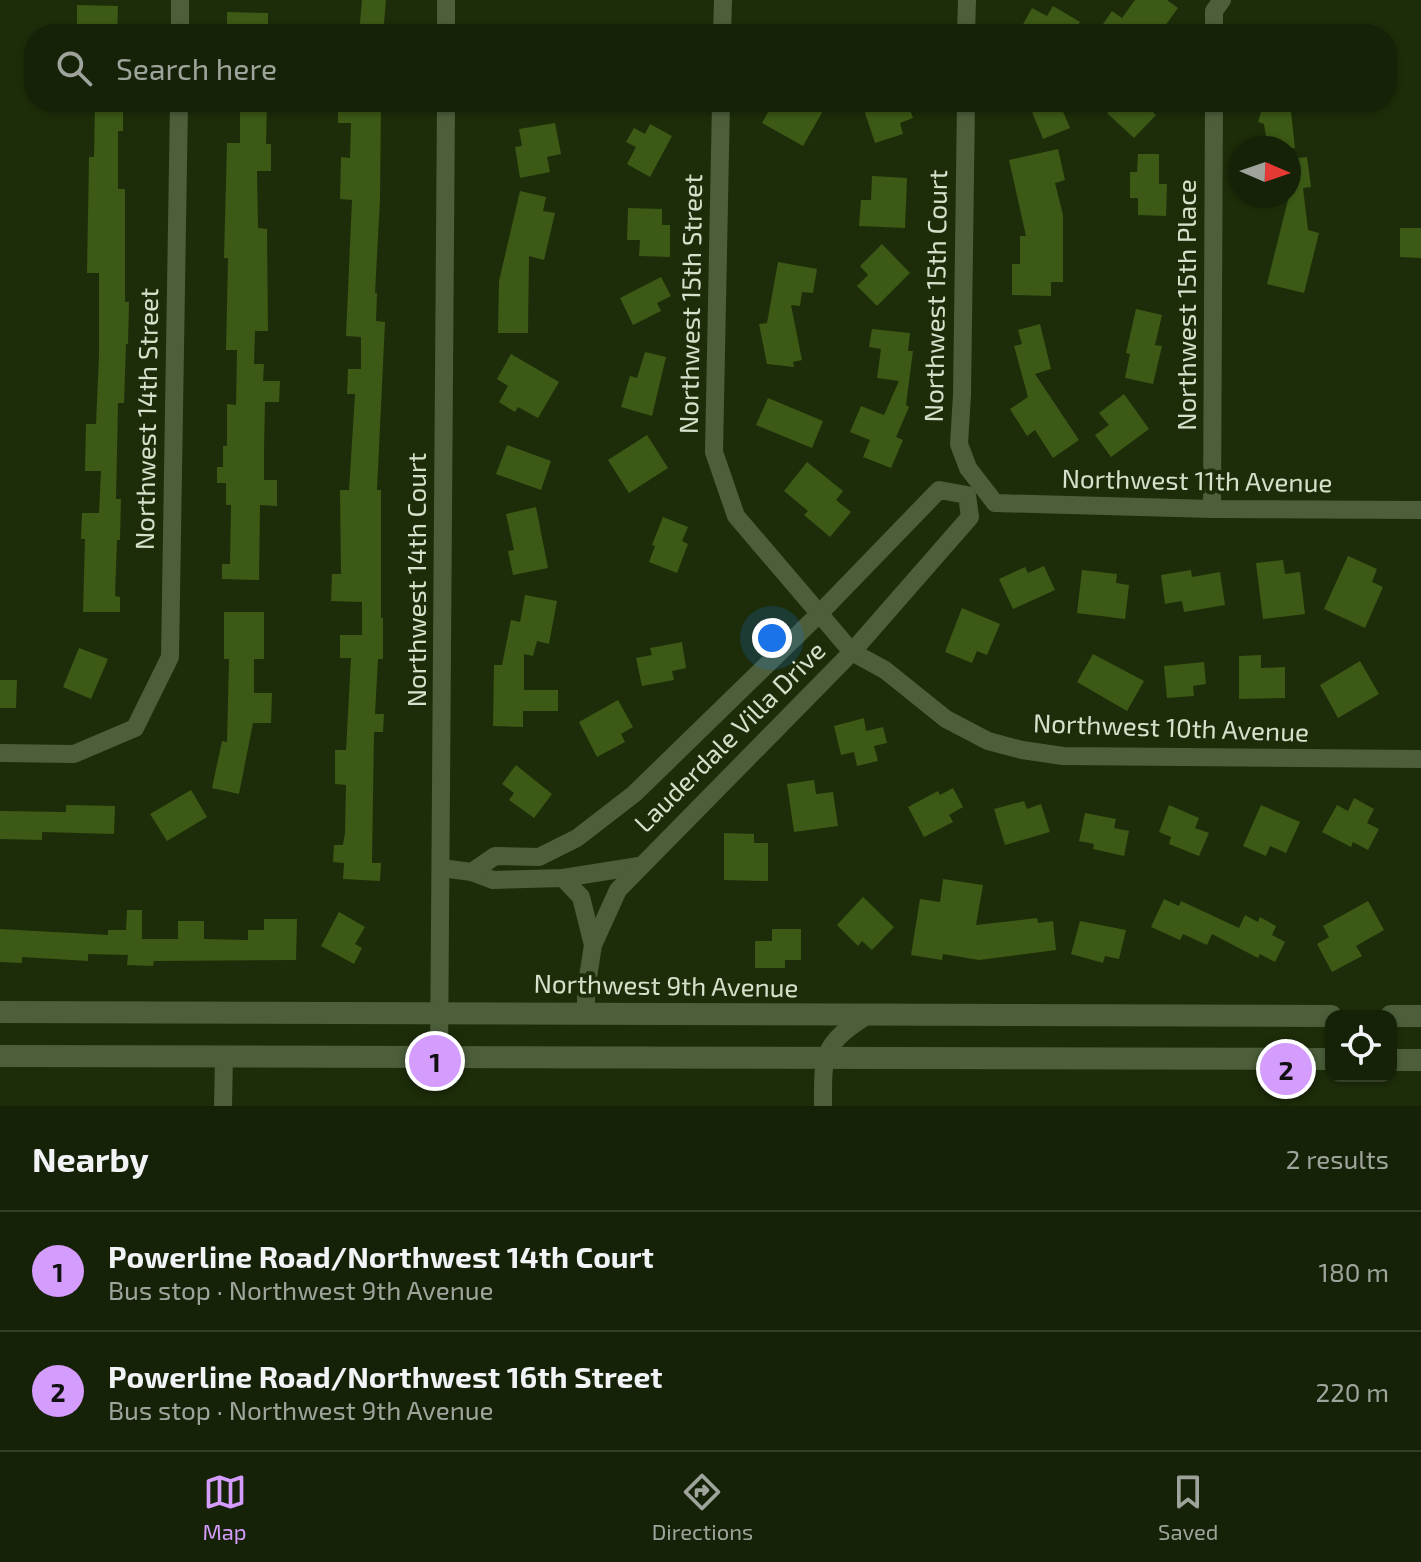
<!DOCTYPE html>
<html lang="en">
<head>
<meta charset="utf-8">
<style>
	:root { --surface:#162207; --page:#232f15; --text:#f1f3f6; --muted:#9ea49b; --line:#353f28; --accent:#d49cfc }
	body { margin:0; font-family:"Exo 2",sans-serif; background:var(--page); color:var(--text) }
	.controls { position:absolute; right:24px; bottom:24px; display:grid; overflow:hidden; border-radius:16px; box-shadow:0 2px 6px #0004 }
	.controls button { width:72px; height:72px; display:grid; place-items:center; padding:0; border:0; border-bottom:2px solid var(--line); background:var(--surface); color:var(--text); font:40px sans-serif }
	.compass { position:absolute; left:1229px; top:136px; width:72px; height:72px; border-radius:50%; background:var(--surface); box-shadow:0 2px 6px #0004; rotate:92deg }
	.you { position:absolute; left:772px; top:638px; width:28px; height:28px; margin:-20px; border:6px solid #fff; border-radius:50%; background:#1a73e8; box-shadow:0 0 0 12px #1a73e833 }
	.badge { display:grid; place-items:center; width:52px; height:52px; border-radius:50%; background:var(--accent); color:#111; font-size:26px; font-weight:700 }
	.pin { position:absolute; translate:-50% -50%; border:4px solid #fff; box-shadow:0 2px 8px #0006 }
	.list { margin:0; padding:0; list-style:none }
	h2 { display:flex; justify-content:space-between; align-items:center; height:104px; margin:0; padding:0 32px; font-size:34px }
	h2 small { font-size:26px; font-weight:400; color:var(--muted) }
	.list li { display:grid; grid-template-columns:52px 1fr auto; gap:24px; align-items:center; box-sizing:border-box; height:120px; padding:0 32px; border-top:2px solid var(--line) }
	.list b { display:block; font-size:30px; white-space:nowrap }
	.list p { margin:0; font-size:26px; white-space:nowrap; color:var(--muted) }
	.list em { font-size:26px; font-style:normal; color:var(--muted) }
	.icon { flex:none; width:44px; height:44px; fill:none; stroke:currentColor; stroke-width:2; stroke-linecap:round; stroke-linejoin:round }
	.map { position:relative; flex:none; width:1421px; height:1106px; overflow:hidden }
	.search { position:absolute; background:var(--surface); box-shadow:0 2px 6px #0004; left:24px; right:24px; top:24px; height:88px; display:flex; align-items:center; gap:20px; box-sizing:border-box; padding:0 28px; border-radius:32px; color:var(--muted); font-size:30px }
	.sheet { height:344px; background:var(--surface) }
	nav { display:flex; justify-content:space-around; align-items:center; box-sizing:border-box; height:112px; border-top:2px solid var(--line); background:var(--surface); font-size:22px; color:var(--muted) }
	nav a { display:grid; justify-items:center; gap:4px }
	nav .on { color:var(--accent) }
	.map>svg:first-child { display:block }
	.building { fill:#3c5915 }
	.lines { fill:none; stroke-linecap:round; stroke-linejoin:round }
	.minor { stroke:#4c5f3a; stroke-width:18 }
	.secondary { stroke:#4c5f3a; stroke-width:22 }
	.labels { text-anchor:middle; stroke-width:8; stroke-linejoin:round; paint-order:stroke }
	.street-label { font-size:26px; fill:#d6e1cc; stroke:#1d2d09 }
</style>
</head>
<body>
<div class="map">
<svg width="1421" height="1106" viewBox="0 0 1421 1106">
	<rect width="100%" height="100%" fill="#1d2d09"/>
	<g class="building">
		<polygon points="362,0 386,0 383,34 359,34"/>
		<polygon points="1135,0 1167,0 1178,8 1159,34 1110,34 1101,27 1112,11 1122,18"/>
		<polygon points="77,5 118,6 117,34 77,34"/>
		<polygon points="1053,6 1080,22 1074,32 1078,34 1032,34 1021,28 1032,8 1047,16"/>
		<polygon points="227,12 268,13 268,34 227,34"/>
		<polygon points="95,102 123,102 123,131 118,131 118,189 125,189 125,302 129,302 128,344 126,344 124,403 118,403 116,499 121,499 120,540 117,540 115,596 120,597 120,612 83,612 85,539 81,539 82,513 99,513 101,471 85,471 86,424 96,424 99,355 99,273 87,273 89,157 94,157"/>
		<polygon points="240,102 267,102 266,144 271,144 271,171 257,171 258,228 267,229 268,331 255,331 254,364 264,364 263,381 280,381 279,402 265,402 264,450 264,480 277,480 277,506 260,505 259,580 222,579 222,564 230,564 231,505 226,505 226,483 217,483 217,467 223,467 223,446 227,446 227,404 236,405 237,350 226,350 228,258 224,258 227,143 240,143"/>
		<polygon points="338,102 381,102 380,200 375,293 377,293 376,321 385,322 377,490 381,490 381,618 383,618 383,659 378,659 375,714 384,714 383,732 374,732 372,863 381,863 380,881 343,879 344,863 333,862 334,845 343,845 345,833 346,785 335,784 335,750 346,750 351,658 340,658 340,635 362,635 362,602 331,601 332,574 341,574 340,490 349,490 355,394 347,394 348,369 361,369 361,337 346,336 352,200 340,199 341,157 350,158 351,123 338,123"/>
		<polygon points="774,102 811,102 824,109 803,146 762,123"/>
		<polygon points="887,102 907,102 913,118 900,123 903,134 875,143 864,110"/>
		<polygon points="1028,102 1059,102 1070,128 1043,139"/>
		<polygon points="1118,102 1158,102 1151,110 1156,115 1134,138 1107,113"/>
		<polygon points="1264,102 1290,102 1295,148 1268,148 1264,124 1258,122"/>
		<polygon points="555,123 561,154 547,157 550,172 520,178 515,147 522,146 519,129"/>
		<polygon points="650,124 672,136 650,177 627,164 636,147 626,142 634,128 645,134"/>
		<polygon points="1058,149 1065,180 1055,183 1063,215 1063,282 1051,282 1051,296 1012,295 1012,264 1020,264 1020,236 1026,236 1009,160"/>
		<polygon points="1138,154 1159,154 1159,184 1167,184 1166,216 1138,215 1138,198 1130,198 1130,172 1137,172"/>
		<polygon points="1307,157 1311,187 1303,188 1308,230 1319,233 1304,293 1267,284 1289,196 1289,159"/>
		<polygon points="872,176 907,178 905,228 859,226 861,200 871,200"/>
		<polygon points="520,191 546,197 543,211 555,213 544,260 529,256 528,333 498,333 499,281"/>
		<polygon points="628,208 662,209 662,225 670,225 670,257 639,256 640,240 627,240"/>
		<polygon points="1400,228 1421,228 1421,258 1400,257"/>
		<polygon points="882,244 910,273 877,306 857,286 868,275 860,266"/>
		<polygon points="778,262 817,269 813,293 802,292 800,306 791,305 802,360 793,362 794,367 767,364 759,324 767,323"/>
		<polygon points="661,277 671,296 657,303 661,311 633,325 620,298"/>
		<polygon points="1136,309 1162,315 1155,345 1162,346 1153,384 1125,378 1130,354 1126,353"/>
		<polygon points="1040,324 1051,369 1035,374 1079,440 1053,458 1035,430 1027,436 1010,409 1028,397 1014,346 1022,344 1018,330"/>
		<polygon points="872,329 910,333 908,351 913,351 906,405 909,407 896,437 903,440 891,468 863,457 870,440 850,432 861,406 884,415 899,381 877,378 881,349 869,347"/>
		<polygon points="645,352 666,357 652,416 621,407 630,376 637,378"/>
		<polygon points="511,354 559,382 538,418 518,407 515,412 499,402 508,386 497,379"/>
		<polygon points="1124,394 1149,429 1111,457 1095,435 1109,425 1099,413"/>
		<polygon points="768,398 823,421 812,448 756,425"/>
		<polygon points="647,435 668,468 629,493 608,460"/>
		<polygon points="507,445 551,461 541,490 496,474"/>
		<polygon points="807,462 843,491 836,500 851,512 830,537 804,515 808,511 784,491"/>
		<polygon points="536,507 548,568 513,575 508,551 514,550 506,514"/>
		<polygon points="663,517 688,527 682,541 688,544 677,573 649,562 655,546 652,545"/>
		<polygon points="1348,556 1377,569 1372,582 1383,587 1365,628 1324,609"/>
		<polygon points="1283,560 1285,574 1300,572 1305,614 1263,619 1256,563"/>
		<polygon points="1044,566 1055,590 1013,609 999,579 1025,567 1028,573"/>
		<polygon points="1082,570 1117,574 1116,583 1129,585 1125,619 1077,613"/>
		<polygon points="1191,570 1192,577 1220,572 1225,605 1184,612 1182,601 1165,604 1161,575"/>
		<polygon points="525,595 557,601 549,644 537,641 533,656 524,654 524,690 558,690 558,711 523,711 523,727 493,726 494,665 502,665 511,620 520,622"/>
		<polygon points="962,608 1000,624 987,655 977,651 972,663 945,652"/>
		<polygon points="224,612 264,612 264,659 254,659 254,693 272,693 271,723 253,723 239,794 212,788 222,741 227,742 229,659 224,659"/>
		<polygon points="682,642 686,668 672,671 674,680 642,686 636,658 652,655 650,648"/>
		<polygon points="79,648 108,659 91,699 63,687"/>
		<polygon points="1093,654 1144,681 1127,711 1077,682"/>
		<polygon points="1261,655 1261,668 1285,667 1285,698 1239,699 1239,656"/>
		<polygon points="1360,661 1379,694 1338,718 1320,685"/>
		<polygon points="1204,662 1206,684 1193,686 1194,696 1167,698 1164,666"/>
		<polygon points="0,680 17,680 16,708 0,708"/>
		<polygon points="618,700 633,727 621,734 625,742 597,757 579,722"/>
		<polygon points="864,718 866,731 883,727 887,743 874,746 878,761 857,766 854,752 841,755 834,726"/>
		<polygon points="516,765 552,794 534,818 509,800 514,793 502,784"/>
		<polygon points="814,780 816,794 833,792 838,826 794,832 787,784"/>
		<polygon points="953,788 963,807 949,815 953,822 924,837 908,807 938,791 940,795"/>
		<polygon points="191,790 207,817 167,841 150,814"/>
		<polygon points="1354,798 1374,809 1367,823 1379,829 1368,850 1353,842 1351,847 1322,832 1337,805 1348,811"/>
		<polygon points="1024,801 1027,809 1041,804 1050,832 1005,845 994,809"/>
		<polygon points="66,805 115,806 114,834 42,832 42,840 0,839 0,811 66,812"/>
		<polygon points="1169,805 1199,818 1195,828 1209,833 1199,856 1169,844 1171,837 1159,832"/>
		<polygon points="1261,805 1300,822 1286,853 1270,846 1266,856 1243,846"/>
		<polygon points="1085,813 1116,819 1114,828 1129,831 1124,856 1093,849 1094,844 1079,841"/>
		<polygon points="724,833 754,834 754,843 768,843 768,881 724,880"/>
		<polygon points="943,879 983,885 976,925 1037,918 1038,923 1053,921 1056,950 979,960 943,954 942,960 911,955 920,899 940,902"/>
		<polygon points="863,897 894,927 872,950 862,941 858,946 837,925"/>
		<polygon points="1164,899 1179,906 1181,901 1239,928 1245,915 1258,922 1260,917 1276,926 1272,935 1285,942 1275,962 1260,954 1258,958 1212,934 1207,945 1183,934 1180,940 1151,927"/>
		<polygon points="1368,901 1384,930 1356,946 1362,956 1332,972 1317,944 1329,937 1323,926"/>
		<polygon points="127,910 142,910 142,939 178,939 178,921 204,921 204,939 248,940 248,930 264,930 264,919 297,919 296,960 154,961 153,966 127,965 128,955 88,954 88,961 22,957 22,963 0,962 0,929 108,935 108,930 126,930"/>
		<polygon points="339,912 365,927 355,944 362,948 354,964 321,946"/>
		<polygon points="1080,921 1126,930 1119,959 1105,956 1103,963 1071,954"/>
		<polygon points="772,929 801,929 801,960 785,960 785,968 755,968 755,941 772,941"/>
	</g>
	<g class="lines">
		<g class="minor">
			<polyline points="180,34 180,0"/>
			<polyline points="446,34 446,0"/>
			<polyline points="722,34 723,0"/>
			<polyline points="966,34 967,0"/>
			<polyline points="1214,34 1214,11 1222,0"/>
			<polyline points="721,102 714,452 736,516 852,652 885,670 946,719 988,741 1022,750 1063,756 1421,759"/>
			<polyline points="966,102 962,395 959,444 968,468 995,503 1212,509 1421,510"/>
			<polyline points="1212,509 1214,102"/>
			<polyline points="0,753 74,754 135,728 170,657 179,102"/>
			<polyline points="441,868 472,872 493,880 563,878 639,866"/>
			<polyline points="472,872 495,856 539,857 577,838 634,794 819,614 939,490 967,495 970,517 852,652 618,890 593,945 586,990 586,1013"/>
			<polyline points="563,878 581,897 593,945"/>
			<polyline points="439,1059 446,102"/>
			<polyline points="223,1106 224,1058"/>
			<path d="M823,1106C823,1057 821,1045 865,1017"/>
		</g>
		<g class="secondary">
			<path d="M0,1012C444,1011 887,1017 1331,1016"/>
			<polyline points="1391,1016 1421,1016"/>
			<polyline points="0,1056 1331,1059"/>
			<polyline points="1391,1060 1421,1060"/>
		</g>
	</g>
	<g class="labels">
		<g class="street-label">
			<text transform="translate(936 296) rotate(-89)" y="9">Northwest 15th Court</text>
			<text transform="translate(691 304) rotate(-89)" y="9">Northwest 15th Street</text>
			<text transform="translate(1187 305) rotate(-90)" y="9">Northwest 15th Place</text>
			<text transform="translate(147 419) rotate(-89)" y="9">Northwest 14th Street</text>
			<text transform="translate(1197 481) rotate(1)" y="9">Northwest 11th Avenue</text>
			<text transform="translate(417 580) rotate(-90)" y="9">Northwest 14th Court</text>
			<text transform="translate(1171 728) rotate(2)" y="9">Northwest 10th Avenue</text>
			<text transform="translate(730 737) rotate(-45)" y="9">Lauderdale Villa Drive</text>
			<text transform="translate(666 986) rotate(1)" y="9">Northwest 9th Avenue</text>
		</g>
	</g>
</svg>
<div class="controls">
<button><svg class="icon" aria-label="locate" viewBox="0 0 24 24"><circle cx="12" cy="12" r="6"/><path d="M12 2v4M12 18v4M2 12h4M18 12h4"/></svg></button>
</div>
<svg class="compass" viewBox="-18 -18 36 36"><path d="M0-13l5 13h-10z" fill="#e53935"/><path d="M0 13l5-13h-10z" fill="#9ea49b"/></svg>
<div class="you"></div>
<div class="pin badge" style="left:435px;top:1061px">1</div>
<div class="pin badge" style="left:1286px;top:1069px">2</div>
<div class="search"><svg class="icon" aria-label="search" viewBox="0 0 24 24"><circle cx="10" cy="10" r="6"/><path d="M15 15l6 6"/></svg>Search here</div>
</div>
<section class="sheet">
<h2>Nearby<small>2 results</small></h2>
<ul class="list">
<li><span class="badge">1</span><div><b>Powerline Road/Northwest 14th Court</b><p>Bus stop · Northwest 9th Avenue</p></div><em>180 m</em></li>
<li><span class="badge">2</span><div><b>Powerline Road/Northwest 16th Street</b><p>Bus stop · Northwest 9th Avenue</p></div><em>220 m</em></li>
</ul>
</section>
<nav>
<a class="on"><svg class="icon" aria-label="map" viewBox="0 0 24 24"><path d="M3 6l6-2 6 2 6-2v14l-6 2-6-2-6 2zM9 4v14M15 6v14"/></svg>Map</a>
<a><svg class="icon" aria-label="directions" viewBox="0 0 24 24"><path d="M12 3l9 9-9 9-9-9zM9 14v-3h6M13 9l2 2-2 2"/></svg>Directions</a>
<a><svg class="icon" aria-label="saved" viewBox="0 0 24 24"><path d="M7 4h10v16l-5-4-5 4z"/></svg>Saved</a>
</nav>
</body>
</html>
